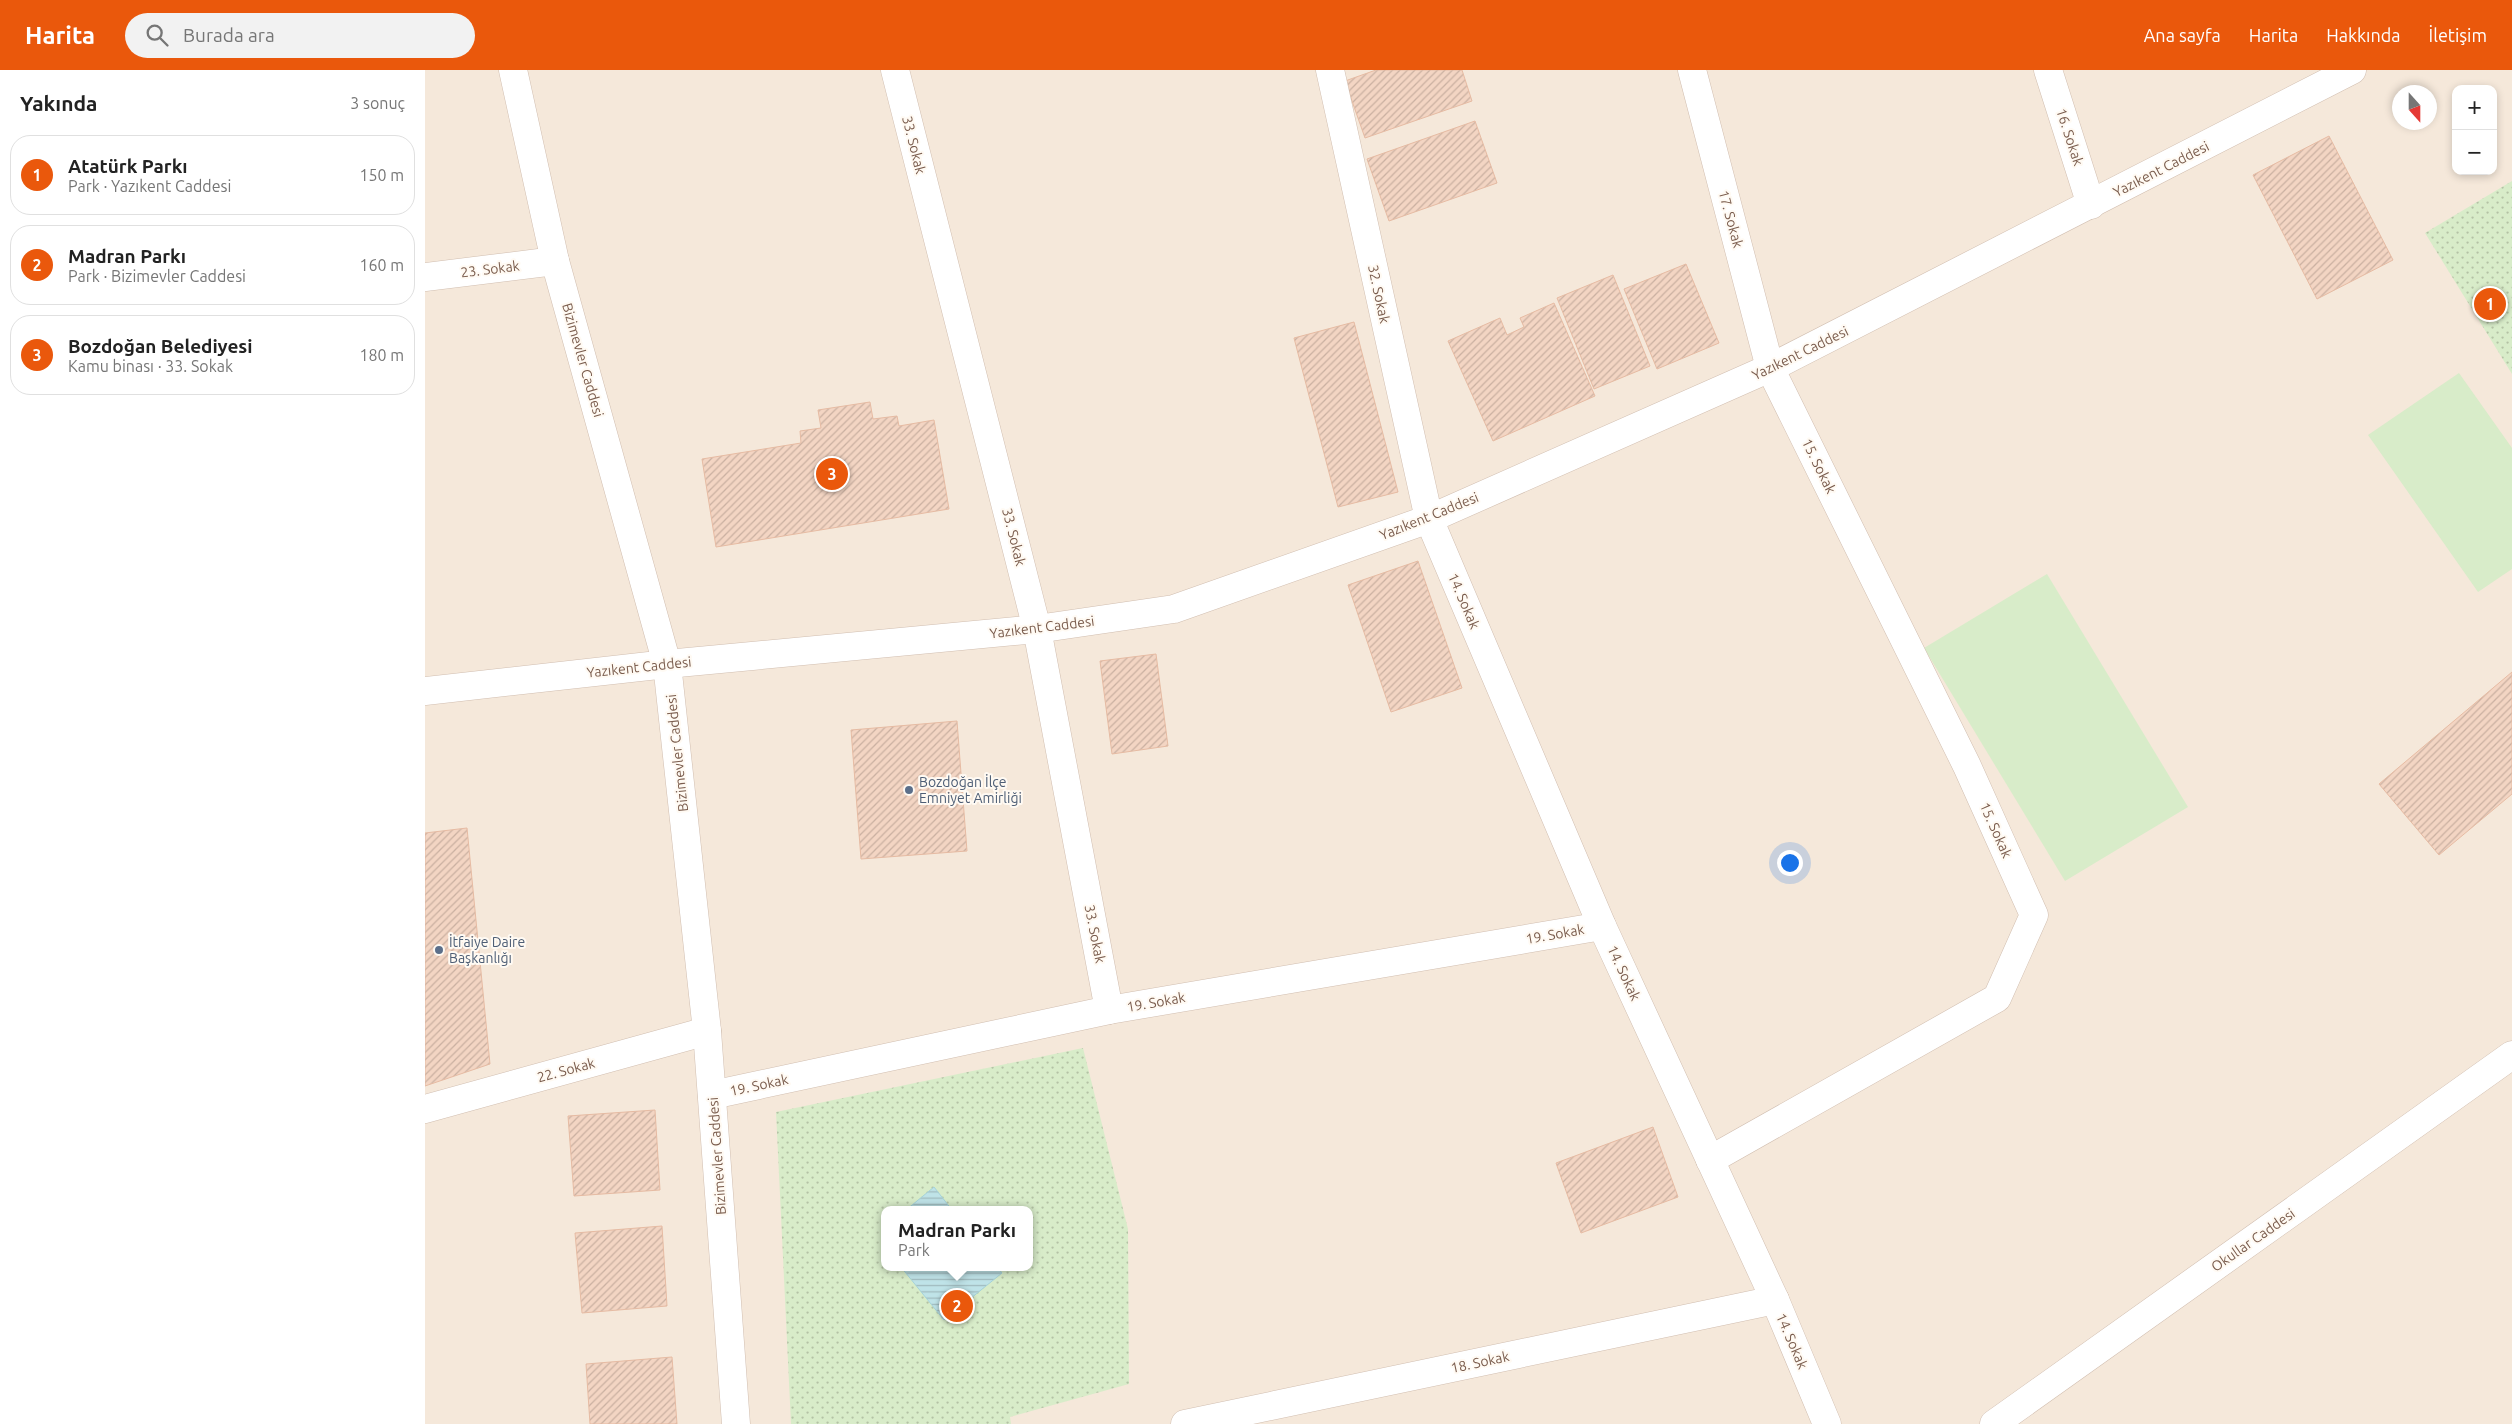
<!DOCTYPE html>
<html lang="tr">
<head>
<meta charset="utf-8">
<style>
	:root { --surface:#fff; --page:#f2f2f2; --text:#222; --muted:#767676; --line:#e0e0e0; --accent:#ea580c }
	body { margin:0; font-family:Ubuntu,sans-serif; background:var(--page); color:var(--text) }
	.controls { position:absolute; right:15px; top:15px; display:grid; overflow:hidden; border-radius:10px; box-shadow:0 2px 8px #0003 }
	.controls button { width:45px; height:45px; display:grid; place-items:center; padding:0; border:0; border-bottom:1px solid var(--line); background:var(--surface); color:var(--text); font:25px sans-serif }
	.compass { position:absolute; left:1967px; top:15px; width:45px; height:45px; border-radius:50%; background:var(--surface); box-shadow:0 2px 8px #0003; rotate:159deg }
	.you { position:absolute; left:1364px; top:792px; width:18px; height:18px; margin:-12px; border:4px solid #fff; border-radius:50%; background:#1a73e8; box-shadow:0 0 0 8px #1a73e833 }
	.badge { display:grid; place-items:center; width:32px; height:32px; border-radius:50%; background:var(--accent); color:#fff; font-size:16px; font-weight:700 }
	.pin { position:absolute; translate:-50% -50%; border:2px solid #fff; box-shadow:0 1px 5px #0006 }
	.popup { position:absolute; left:456px; top:1136px; width:152px; height:65px; box-sizing:border-box; display:grid; place-content:center; border-radius:10px; background:var(--surface); filter:drop-shadow(0 1px 4px #0005); font-size:16px; white-space:nowrap; color:var(--muted) }
	.popup b { font-size:19px; color:var(--text) }
	.popup::after { content:''; position:absolute; left:50%; top:100%; margin-left:-10px; border:10px solid transparent; border-top-color:var(--surface) }
	.list { margin:0; padding:0; list-style:none }
	h2 { display:flex; justify-content:space-between; align-items:center; height:65px; margin:0; padding:0 20px; font-size:21px }
	h2 small { font-size:16px; font-weight:400; color:var(--muted) }
	.list li { display:grid; grid-template-columns:32px 1fr auto; gap:15px; align-items:center; box-sizing:border-box; height:80px; margin:0 10px 10px; padding:0 10px; border:1px solid var(--line); border-radius:20px }
	.list b { display:block; font-size:19px; white-space:nowrap }
	.list p { margin:0; font-size:16px; white-space:nowrap; color:var(--muted) }
	.list em { font-size:16px; font-style:normal; color:var(--muted) }
	.icon { flex:none; width:28px; height:28px; fill:none; stroke:currentColor; stroke-width:2; stroke-linecap:round; stroke-linejoin:round }
	.map { position:relative; flex:none; width:2087px; height:1354px; overflow:hidden }
	header { display:flex; align-items:center; gap:30px; box-sizing:border-box; height:70px; padding:0 25px; background:var(--accent); color:#fff }
	header strong { font-size:24px }
	nav { display:flex; gap:28px; margin-inline-start:auto; font-size:18px }
	.search { width:350px; height:45px; background:var(--page); display:flex; align-items:center; gap:12px; box-sizing:border-box; padding:0 18px; border-radius:28px; color:var(--muted); font-size:19px }
	main { display:flex }
	aside { flex:1; background:var(--surface) }
	.map>svg:first-child { display:block }
	.residential { fill:#f5e8da; fill-rule:evenodd }
	.grass { fill:#d8ecc9 }
	.park { fill:url(#park-dots); fill-rule:evenodd }
	.water { fill:url(#water-rules); stroke:#a5d3da }
	.building { fill:url(#building-hatch); stroke:#e6bba3 }
	.lines { fill:none; stroke-linecap:round; stroke-linejoin:round }
	.minor-casing { stroke:#d1beb0; stroke-width:29 }
	.tertiary-casing { stroke:#d1beb0; stroke-width:29 }
	.minor { stroke:#fff; stroke-width:28 }
	.tertiary { stroke:#fff; stroke-width:28 }
	.service-dot { fill:#5c6f8a; stroke:#fffaf3; stroke-width:2 }
	.labels { text-anchor:middle; stroke-width:4; stroke-linejoin:round; paint-order:stroke }
	.street-label { font-size:14px; fill:#7a5c4d; stroke:#fffaf3 }
	.service-label { font-size:14px; fill:#4e5e75; stroke:#fffaf3; text-anchor:start }
</style>
</head>
<body>
<header>
<strong>Harita</strong>
<div class="search"><svg class="icon" aria-label="search" viewBox="0 0 24 24"><circle cx="10" cy="10" r="6"/><path d="M15 15l6 6"/></svg>Burada ara</div>
<nav><a>Ana sayfa</a><a>Harita</a><a>Hakkında</a><a>İletişim</a></nav>
</header>
<main>
<aside>
<h2>Yakında<small>3 sonuç</small></h2>
<ul class="list">
<li><span class="badge">1</span><div><b>Atatürk Parkı</b><p>Park · Yazıkent Caddesi</p></div><em>150 m</em></li>
<li><span class="badge">2</span><div><b>Madran Parkı</b><p>Park · Bizimevler Caddesi</p></div><em>160 m</em></li>
<li><span class="badge">3</span><div><b>Bozdoğan Belediyesi</b><p>Kamu binası · 33. Sokak</p></div><em>180 m</em></li>
</ul>
</aside>
<div class="map">
<svg width="2087" height="1354" viewBox="0 0 2087 1354">
	<defs>
		<pattern id="park-dots" width="8" height="8" patternUnits="userSpaceOnUse" patternTransform="scale(1.25)"><rect width="8" height="8" fill="#d8ecc9"/><path d="M2 2h.1M6 6h.1" fill="none" stroke="#b4c2a5" stroke-width="1.8" stroke-linecap="round"/></pattern>
		<pattern id="water-rules" width="6" height="5" patternUnits="userSpaceOnUse" patternTransform="scale(1.25)"><rect width="6" height="5" fill="#bfe3e8"/><path d="M0 2.5h6" fill="none" stroke="#a0bbbe"/></pattern>
		<pattern id="building-hatch" width="6" height="6" patternUnits="userSpaceOnUse" patternTransform="scale(1.25)"><rect width="6" height="6" fill="#f3d5c3"/><path d="M-1 1l2-2M0 6l6-6M5 7l2-2" fill="none" stroke="#cab0a1"/></pattern>
	</defs>
	<rect width="100%" height="100%" fill="#fdf6ec"/>
	<path class="residential" d="M0,0H2087V1354H0ZM2031,19H2068V101H2031ZM1974,22H2004V52H1974ZM460,1140H604V1197H460Z"/>
	<g class="grass">
		<polygon points="2034,303 2087,378 2087,499 2053,522 1943,365"/>
		<polygon points="1622,504 1763,737 1640,811 1499,578"/>
	</g>
	<g class="park">
		<polygon points="2087,111 2087,304 2000,163"/>
		<path d="M658,978L703,1159L704,1314L585,1347L586,1354H366L351,1042ZM460,1140H604V1197H460Z"/>
	</g>
	<g class="water">
		<polygon points="509,1117 527,1140 481,1140"/>
		<polygon points="476,1197 572,1197 577,1203 519,1250"/>
	</g>
	<g class="building">
		<polygon points="951,0 1037,0 1047,31 940,68 920,11"/>
		<polygon points="1050,51 1072,113 964,151 942,89"/>
		<polygon points="1904,66 1968,190 1892,229 1828,105"/>
		<polygon points="1261,194 1294,273 1232,299 1199,219"/>
		<polygon points="1188,205 1225,296 1169,319 1132,228"/>
		<polygon points="1129,233 1170,326 1068,371 1023,271 1075,248 1082,265 1099,257 1095,248"/>
		<polygon points="929,252 973,422 913,437 869,268"/>
		<polygon points="445,332 448,349 472,346 474,356 509,350 524,439 291,477 277,389 376,373 375,361 396,358 393,340"/>
		<polygon points="993,491 1037,618 966,642 923,515"/>
		<polygon points="731,584 743,676 687,684 675,591"/>
		<polygon points="2087,602 2087,724 2014,785 1954,714"/>
		<polygon points="532,651 542,781 436,789 426,660"/>
		<polygon points="42,758 65,994 0,1016 0,763"/>
		<polygon points="230,1040 235,1120 149,1126 143,1046"/>
		<polygon points="1228,1057 1253,1127 1156,1163 1131,1093"/>
		<polygon points="237,1156 242,1236 157,1243 150,1163"/>
		<polygon points="247,1287 252,1354 165,1354 161,1294"/>
	</g>
	<g class="lines">
		<defs>
			<g id="minor">
				<polyline points="470,0 612,559 684,940"/>
				<polyline points="905,0 1004,449 1177,856 1350,1230 1402,1354"/>
				<polyline points="1267,0 1345,298 1542,696 1609,845 1572,928 1285,1090"/>
				<polyline points="1623,0 1666,135"/>
				<polyline points="0,207 130,191"/>
				<polyline points="287,1025 684,940 1177,856"/>
				<polyline points="0,1039 282,961"/>
				<polyline points="760,1354 1350,1230"/>
			</g>
			<g id="tertiary">
				<polyline points="88,0 130,191 242,594 282,961 311,1354"/>
				<polyline points="0,621 242,594 612,559 749,539 1004,449 1345,298 1927,0"/>
				<polyline points="1569,1354 2087,985"/>
			</g>
		</defs>
		<use href="#minor" class="minor-casing"/>
		<use href="#tertiary" class="tertiary-casing"/>
		<use href="#minor" class="minor"/>
		<use href="#tertiary" class="tertiary"/>
	</g>
	<g class="service-dot">
		<circle cx="484" cy="720" r="5"/>
		<circle cx="14" cy="880" r="5"/>
	</g>
	<g class="labels">
		<g class="street-label">
			<text transform="translate(1645 67) rotate(72)" y="5">16. Sokak</text>
			<text transform="translate(489 75) rotate(76)" y="5">33. Sokak</text>
			<text transform="translate(1736 99) rotate(-27)" y="5">Yazıkent Caddesi</text>
			<text transform="translate(1306 149) rotate(75)" y="5">17. Sokak</text>
			<text transform="translate(65 199) rotate(-7)" y="5">23. Sokak</text>
			<text transform="translate(954 224) rotate(78)" y="5">32. Sokak</text>
			<text transform="translate(1375 283) rotate(-26)" y="5">Yazıkent Caddesi</text>
			<text transform="translate(158 290) rotate(74)" y="5">Bizimevler Caddesi</text>
			<text transform="translate(1394 396) rotate(64)" y="5">15. Sokak</text>
			<text transform="translate(1004 446) rotate(-22)" y="5">Yazıkent Caddesi</text>
			<text transform="translate(589 467) rotate(76)" y="5">33. Sokak</text>
			<text transform="translate(1039 531) rotate(67)" y="5">14. Sokak</text>
			<text transform="translate(617 557) rotate(-7)" y="5">Yazıkent Caddesi</text>
			<text transform="translate(214 597) rotate(-6)" y="5">Yazıkent Caddesi</text>
			<text transform="translate(252 683) rotate(-96)" y="5">Bizimevler Caddesi</text>
			<text transform="translate(1571 760) rotate(66)" y="5">15. Sokak</text>
			<text transform="translate(670 864) rotate(79)" y="5">33. Sokak</text>
			<text transform="translate(1130 864) rotate(-10)" y="5">19. Sokak</text>
			<text transform="translate(1199 903) rotate(65)" y="5">14. Sokak</text>
			<text transform="translate(731 932) rotate(-10)" y="5">19. Sokak</text>
			<text transform="translate(141 1000) rotate(-15)" y="5">22. Sokak</text>
			<text transform="translate(334 1015) rotate(-12)" y="5">19. Sokak</text>
			<text transform="translate(292 1086) rotate(-94)" y="5">Bizimevler Caddesi</text>
			<text transform="translate(1828 1170) rotate(-35)" y="5">Okullar Caddesi</text>
			<text transform="translate(1367 1271) rotate(67)" y="5">14. Sokak</text>
			<text transform="translate(1055 1292) rotate(-12)" y="5">18. Sokak</text>
		</g>
		<g class="service-label">
			<text x="494" y="717">Bozdoğan İlçe<tspan x="494" dy="16">Emniyet Amirliği</tspan></text>
			<text x="24" y="877">İtfaiye Daire<tspan x="24" dy="16">Başkanlığı</tspan></text>
		</g>
	</g>
</svg>
<div class="controls">
<button>+</button>
<button>−</button>
</div>
<svg class="compass" viewBox="-18 -18 36 36"><path d="M0-13l5 13h-10z" fill="#e53935"/><path d="M0 13l5-13h-10z" fill="#767676"/></svg>
<div class="you"></div>
<div class="pin badge" style="left:2065px;top:234px">1</div>
<div class="pin badge" style="left:532px;top:1236px">2</div>
<div class="popup"><b>Madran Parkı</b>Park</div>
<div class="pin badge" style="left:407px;top:404px">3</div>
</div>
</main>
</body>
</html>
